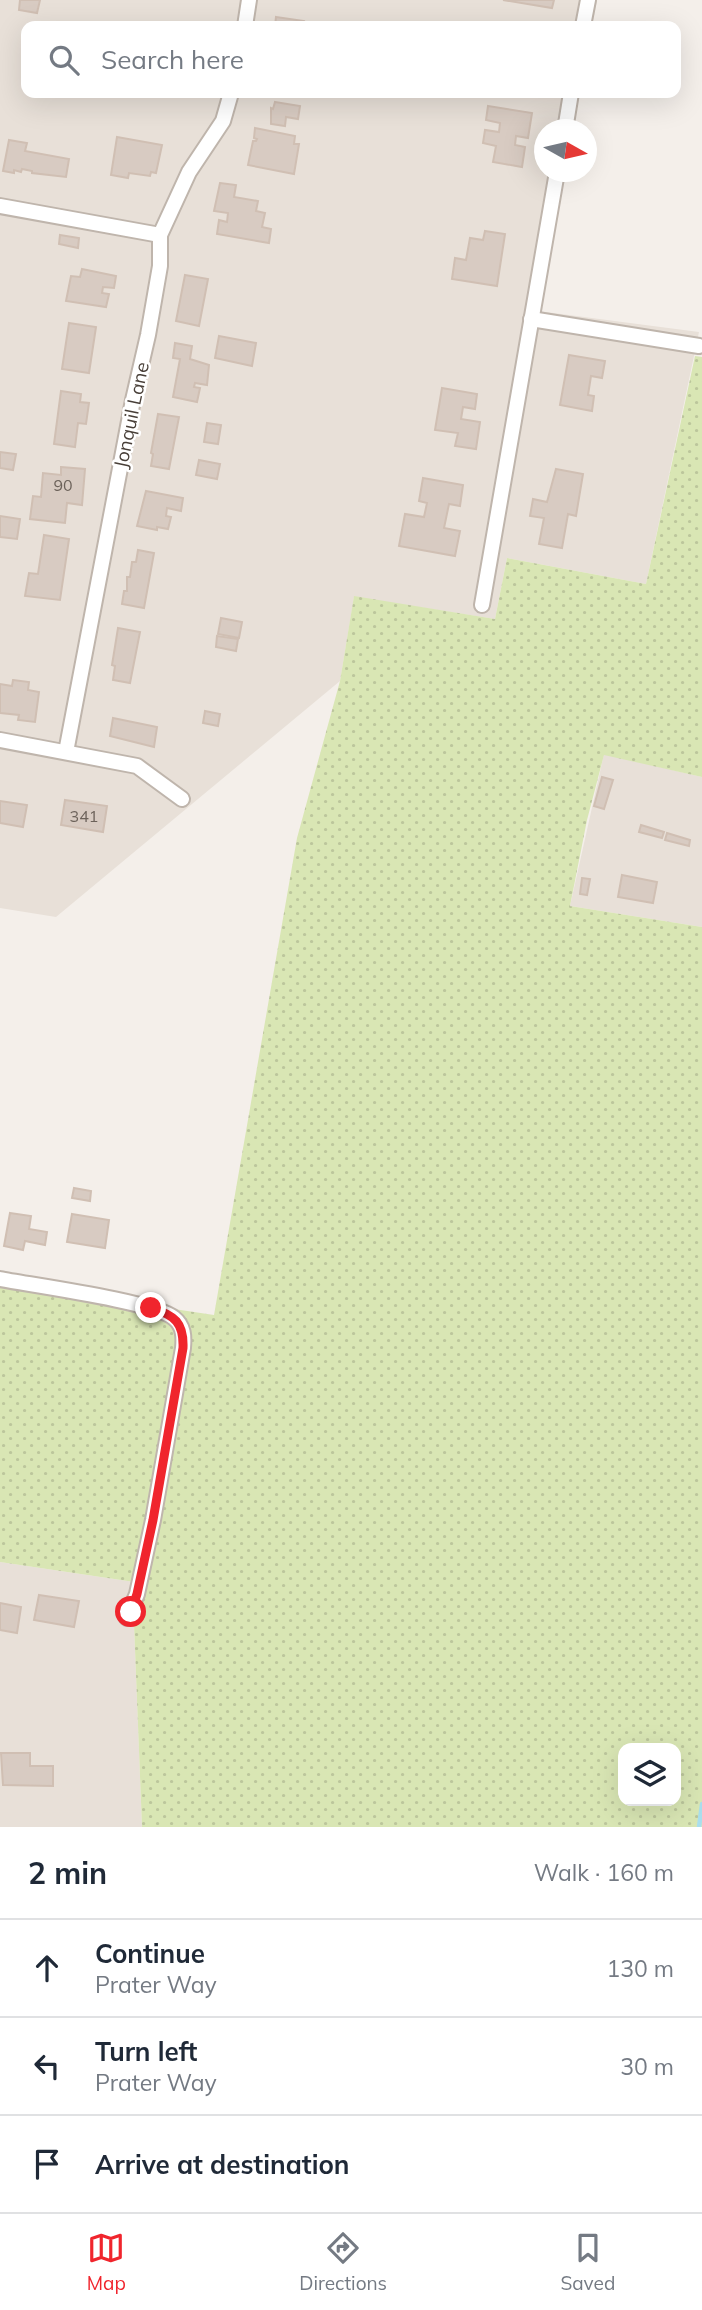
<!DOCTYPE html>
<html lang="en">
<head>
<meta charset="utf-8">
<style>
	:root { --surface:#fff; --page:#f2f2f3; --text:#1f2937; --muted:#747a83; --line:#e0e1e3; --accent:#f0252d }
	body { margin:0; font-family:Mulish,sans-serif; background:var(--page); color:var(--text) }
	.controls { position:absolute; right:21px; bottom:21px; display:grid; overflow:hidden; border-radius:14px; box-shadow:0 7px 28px #0002 }
	.controls button { width:63px; height:63px; display:grid; place-items:center; padding:0; border:0; border-bottom:2px solid var(--line); background:var(--surface); color:var(--text); font:35px sans-serif }
	.compass { position:absolute; left:534px; top:119px; width:63px; height:63px; border-radius:50%; background:var(--surface); box-shadow:0 7px 28px #0002; rotate:98deg }
	.stop { position:absolute; width:21px; height:21px; margin:-16px; border:5px solid #f0252d; border-radius:50%; background:#fff }
	.stop.end { background:#f0252d; border-color:#fff; box-shadow:0 2px 7px #0008 }
	.list { margin:0; padding:0; list-style:none }
	h2 { display:flex; justify-content:space-between; align-items:center; height:91px; margin:0; padding:0 28px; font-size:30px }
	h2 small { font-size:23px; font-weight:400; color:var(--muted) }
	.list li { display:grid; grid-template-columns:46px 1fr auto; gap:21px; align-items:center; box-sizing:border-box; height:98px; padding:0 28px; border-top:2px solid var(--line) }
	.list b { display:block; font-size:26px; white-space:nowrap }
	.list p { margin:0; font-size:23px; white-space:nowrap; color:var(--muted) }
	.list em { font-size:23px; font-style:normal; color:var(--muted) }
	.icon { flex:none; width:38px; height:38px; fill:none; stroke:currentColor; stroke-width:2; stroke-linecap:round; stroke-linejoin:round }
	.map { position:relative; flex:none; width:702px; height:1827px; overflow:hidden }
	.search { position:absolute; background:var(--surface); box-shadow:0 7px 28px #0002; left:21px; right:21px; top:21px; height:77px; display:flex; align-items:center; gap:18px; box-sizing:border-box; padding:0 24px; border-radius:14px; color:var(--muted); font-size:26px }
	.sheet { height:385px; background:var(--surface) }
	nav { display:flex; justify-content:space-around; align-items:center; box-sizing:border-box; height:98px; border-top:2px solid var(--line); background:var(--surface); font-size:19px; color:var(--muted) }
	nav a { display:grid; justify-items:center; gap:4px }
	nav .on { color:var(--accent) }
	.map>svg:first-child { display:block }
	.residential { fill:#e8e0d8 }
	.grass { fill:url(#grass-dots); fill-rule:evenodd }
	.lines { fill:none; stroke-linecap:round; stroke-linejoin:round }
	.stream { stroke:#a9deed; stroke-width:4.5 }
	.building { fill:#d8cbc2; stroke:#d0bfb3; stroke-width:2 }
	.minor-casing { stroke:#bfb5ac; stroke-width:18 }
	.minor { stroke:#fff; stroke-width:14 }
	.route { stroke:#f0252d; stroke-width:9 }
	.labels { text-anchor:middle; stroke-width:5; stroke-linejoin:round; paint-order:stroke }
	.number-label { font-size:16px; fill:#6c625a }
	.street-label { font-size:19px; fill:#483f38; stroke:#fff }
</style>
</head>
<body>
<div class="map">
<svg width="702" height="1827" viewBox="0 0 702 1827">
	<defs>
		<pattern id="grass-dots" width="8" height="8" patternUnits="userSpaceOnUse" patternTransform="scale(1.75)"><rect width="8" height="8" fill="#d9e6b4"/><path d="M2 2h.1M6 6h.1" fill="none" stroke="#bcc69c" stroke-width="1.8" stroke-linecap="round"/></pattern>
	</defs>
	<rect width="100%" height="100%" fill="#f4efea"/>
	<g class="residential">
		<polygon points="0,0 597,0 592,26 26,26 26,93 579,93 572,129 544,130 544,172 565,172 538,311 699,332 646,584 507,558 495,619 354,597 340,681 56,917 0,908"/>
		<polygon points="604,754 702,777 702,927 570,906"/>
		<polygon points="0,1562 141,1583 134,1624 142,1827 0,1827"/>
	</g>
	<path class="grass" d="M695,356L702,357V777L604,755L587,820L570,906L702,927V1827H142L134,1624L141,1583L0,1562V1283L214,1315L297,838L340,681L354,596L495,619L507,558L646,584ZM623,1748H676V1801H623Z"/>
	<g class="lines">
		<polyline class="stream" points="699,1827 702,1804"/>
	</g>
	<g class="building">
		<polygon points="20,0 40,0 37,13 19,10"/>
		<polygon points="503,0 554,0 552,8"/>
		<polygon points="276,17 304,21 303,26 275,26"/>
		<polygon points="275,102 300,106 298,119 286,117 285,126 271,124 271,108 273,109"/>
		<polygon points="488,106 532,113 528,138 516,136 515,145 525,147 522,167 493,162 496,146 483,143 485,130 499,132 500,123 486,120"/>
		<polygon points="255,128 295,136 294,144 299,144 294,174 248,165 253,141 256,141 257,139 254,138"/>
		<polygon points="117,137 162,145 156,173 151,172 150,176 129,173 128,178 111,175"/>
		<polygon points="9,140 27,143 25,151 69,159 66,177 32,173 32,171 22,169 21,172 14,170 14,173 3,171"/>
		<polygon points="220,183 236,185 234,197 258,201 256,211 265,213 262,227 271,229 269,243 217,234 219,220 227,222 228,213 214,211"/>
		<polygon points="485,231 505,234 497,286 452,279 455,258 466,260 470,238 483,240"/>
		<polygon points="60,235 79,238 78,248 59,244"/>
		<polygon points="82,269 116,276 114,288 103,287 102,293 109,294 106,307 66,301 71,276 80,277"/>
		<polygon points="185,275 208,279 199,326 176,321"/>
		<polygon points="69,323 96,327 89,373 62,369"/>
		<polygon points="219,336 256,343 252,366 215,358"/>
		<polygon points="175,343 192,346 190,359 209,365 207,385 195,383 194,387 200,388 197,402 173,397 180,359 173,358"/>
		<polygon points="569,355 605,361 602,378 591,376 588,395 594,396 592,411 560,405"/>
		<polygon points="442,388 477,394 475,409 463,407 461,419 480,422 476,449 455,446 458,433 435,430"/>
		<polygon points="61,391 81,394 80,402 89,403 86,424 78,423 75,447 54,444"/>
		<polygon points="158,414 179,417 169,469 151,466 153,454 151,453"/>
		<polygon points="207,423 221,425 218,444 204,442"/>
		<polygon points="0,452 16,454 13,470 0,468"/>
		<polygon points="199,460 220,464 217,479 196,475"/>
		<polygon points="61,467 85,469 82,505 67,503 65,523 30,519 33,496 41,497 43,473 61,475"/>
		<polygon points="556,469 583,474 576,516 568,514 562,548 539,544 544,518 530,516 533,499 547,502"/>
		<polygon points="423,478 463,485 460,506 449,504 444,528 460,531 455,556 399,546 405,514 424,517 427,503 419,501"/>
		<polygon points="146,491 183,498 181,511 167,508 166,516 171,517 168,529 157,527 157,530 137,526"/>
		<polygon points="0,516 20,519 17,539 0,537"/>
		<polygon points="44,535 69,539 60,600 25,596 29,573 38,574"/>
		<polygon points="138,550 154,553 144,608 122,604 124,591 127,591 127,577 130,577 132,562 136,562"/>
		<polygon points="221,618 242,622 239,638 218,634"/>
		<polygon points="118,628 140,632 130,683 113,680 115,666 112,665"/>
		<polygon points="217,636 238,639 236,651 216,647"/>
		<polygon points="13,680 29,682 28,690 39,692 35,722 18,720 19,715 0,713 0,684 12,686"/>
		<polygon points="205,711 220,714 218,726 203,723"/>
		<polygon points="113,718 157,727 154,747 110,736"/>
		<polygon points="602,777 613,780 604,809 594,806"/>
		<polygon points="65,800 107,806 103,832 61,825"/>
		<polygon points="0,801 27,805 23,827 0,823"/>
		<polygon points="641,825 664,832 662,838 639,832"/>
		<polygon points="667,833 690,840 689,846 665,840"/>
		<polygon points="622,875 657,882 653,903 618,897"/>
		<polygon points="582,878 590,879 587,895 580,894"/>
		<polygon points="74,1188 91,1191 90,1201 72,1198"/>
		<polygon points="10,1213 31,1216 29,1229 47,1232 45,1245 25,1241 23,1250 4,1246"/>
		<polygon points="72,1214 109,1220 105,1248 67,1242"/>
		<polygon points="39,1595 79,1601 74,1627 34,1620"/>
		<polygon points="0,1603 21,1607 17,1633 0,1630"/>
		<polygon points="1,1753 30,1753 30,1766 53,1766 53,1786 3,1785"/>
	</g>
	<g class="lines">
		<defs>
			<g id="minor">
				<polyline points="245,26 249,0"/>
				<polyline points="583,26 588,0"/>
				<polyline points="565,130 571,93"/>
				<polyline points="0,206 160,235"/>
				<polyline points="531,319 699,346"/>
				<polyline points="482,605 557,172"/>
				<polyline points="0,740 137,766 182,799"/>
				<polyline points="66,752 133,400 148,335 160,266 160,235 189,172 223,121 231,93"/>
				<path d="M0,1279C31,1285 156,1302 174,1318C184,1326 184,1337 183,1348L153,1520L137,1594L127,1618"/>
			</g>
		</defs>
		<use href="#minor" class="minor-casing"/>
		<use href="#minor" class="minor"/>
	</g>
	<g class="lines">
		<path class="route" d="M131,1612L137,1594L153,1520L183,1348C184,1323 175,1315 151,1308"/>
	</g>
	<g class="labels">
		<g class="number-label">
			<text x="63" y="491">90</text>
			<text x="84" y="822">341</text>
		</g>
		<g class="street-label">
			<text transform="translate(131 415) rotate(-78)" y="7">Jonquil Lane</text>
		</g>
	</g>
</svg>
<div class="controls">
<button><svg class="icon" aria-label="layers" viewBox="0 0 24 24"><path d="M12 4l9 5-9 5-9-5zM3 14l9 5 9-5"/></svg></button>
</div>
<svg class="compass" viewBox="-18 -18 36 36"><path d="M0-13l5 13h-10z" fill="#e53935"/><path d="M0 13l5-13h-10z" fill="#747a83"/></svg>
<div class="stop" style="left:131px;top:1612px"></div>
<div class="stop end" style="left:151px;top:1308px"></div>
<div class="search"><svg class="icon" aria-label="search" viewBox="0 0 24 24"><circle cx="10" cy="10" r="6"/><path d="M15 15l6 6"/></svg>Search here</div>
</div>
<section class="sheet">
<h2>2 min<small>Walk · 160 m</small></h2>
<ul class="list">
<li><svg class="icon" aria-label="ahead" viewBox="0 0 24 24"><path d="M12 20V5M6 11l6-6 6 6"/></svg><div><b>Continue</b><p>Prater Way</p></div><em>130 m</em></li>
<li><svg class="icon" aria-label="left" viewBox="0 0 24 24"><path d="M17 20v-9H6M10 6l-5 5 5 5"/></svg><div><b>Turn left</b><p>Prater Way</p></div><em>30 m</em></li>
<li><svg class="icon" aria-label="arrive" viewBox="0 0 24 24"><path d="M6 21V4h12l-3 4 3 4H6"/></svg><div><b>Arrive at destination</b></div></li>
</ul>
</section>
<nav>
<a class="on"><svg class="icon" aria-label="map" viewBox="0 0 24 24"><path d="M3 6l6-2 6 2 6-2v14l-6 2-6-2-6 2zM9 4v14M15 6v14"/></svg>Map</a>
<a><svg class="icon" aria-label="directions" viewBox="0 0 24 24"><path d="M12 3l9 9-9 9-9-9zM9 14v-3h6M13 9l2 2-2 2"/></svg>Directions</a>
<a><svg class="icon" aria-label="saved" viewBox="0 0 24 24"><path d="M7 4h10v16l-5-4-5 4z"/></svg>Saved</a>
</nav>
</body>
</html>
